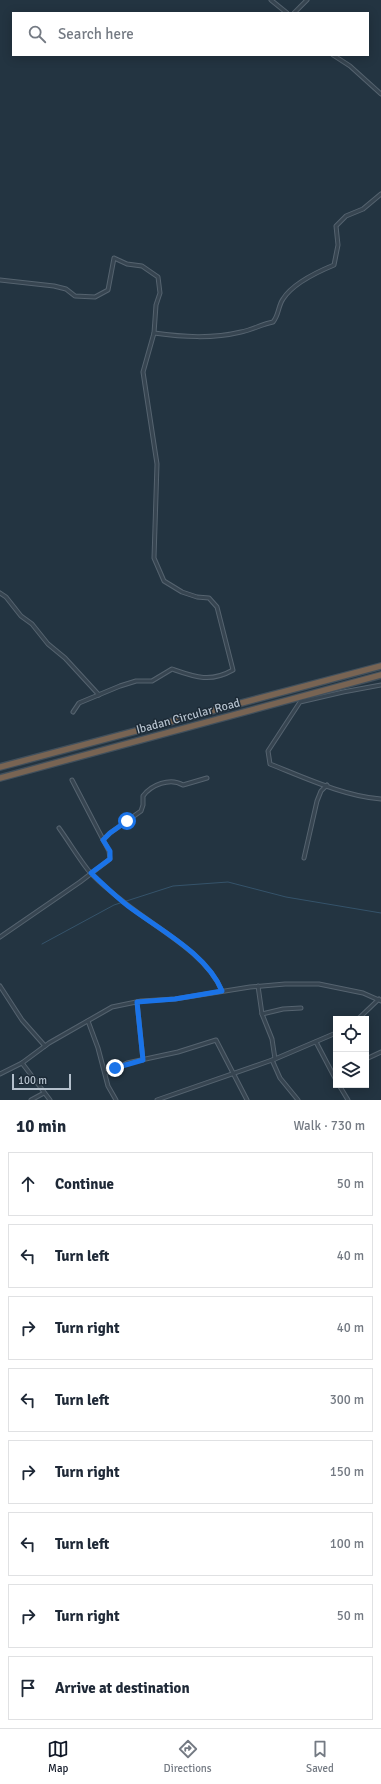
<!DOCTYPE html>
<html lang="en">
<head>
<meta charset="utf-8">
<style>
	:root { --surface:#fff; --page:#f6f6f7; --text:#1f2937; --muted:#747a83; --line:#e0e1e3; --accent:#111827 }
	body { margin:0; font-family:Signika,sans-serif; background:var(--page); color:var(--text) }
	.controls { position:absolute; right:12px; bottom:12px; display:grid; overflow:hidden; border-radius:0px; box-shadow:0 2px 10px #0003 }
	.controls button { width:36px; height:36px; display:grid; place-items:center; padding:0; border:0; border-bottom:1px solid var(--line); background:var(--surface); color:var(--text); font:20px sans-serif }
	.scale { position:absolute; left:12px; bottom:10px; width:59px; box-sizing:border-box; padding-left:4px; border:2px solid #b4c0cc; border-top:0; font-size:11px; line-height:14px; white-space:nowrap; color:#b4c0cc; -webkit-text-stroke:3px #1c2a36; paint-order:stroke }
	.stop { position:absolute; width:12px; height:12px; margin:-9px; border:3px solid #1a73e8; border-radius:50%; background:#fff }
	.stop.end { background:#1a73e8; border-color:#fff; box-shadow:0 1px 4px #0008 }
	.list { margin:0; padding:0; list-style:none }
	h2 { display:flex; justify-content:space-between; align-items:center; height:52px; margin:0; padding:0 16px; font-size:17px }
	h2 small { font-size:13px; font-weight:400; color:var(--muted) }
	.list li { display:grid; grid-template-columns:26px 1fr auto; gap:12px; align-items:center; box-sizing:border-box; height:64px; margin:0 8px 8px; padding:0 8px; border:1px solid var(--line); border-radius:0px }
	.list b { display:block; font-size:15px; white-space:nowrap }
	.list em { font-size:13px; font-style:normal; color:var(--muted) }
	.icon { flex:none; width:22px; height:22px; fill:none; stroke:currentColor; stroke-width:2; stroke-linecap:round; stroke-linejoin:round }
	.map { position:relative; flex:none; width:381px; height:1100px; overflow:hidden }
	.search { position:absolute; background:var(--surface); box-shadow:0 2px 10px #0003; left:12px; right:12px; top:12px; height:44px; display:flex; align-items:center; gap:10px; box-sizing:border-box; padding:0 14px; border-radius:0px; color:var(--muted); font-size:15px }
	.sheet { height:628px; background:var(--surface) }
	nav { display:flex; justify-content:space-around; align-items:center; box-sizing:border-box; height:56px; border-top:1px solid var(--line); background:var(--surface); font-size:11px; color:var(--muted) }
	nav a { display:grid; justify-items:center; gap:2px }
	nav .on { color:var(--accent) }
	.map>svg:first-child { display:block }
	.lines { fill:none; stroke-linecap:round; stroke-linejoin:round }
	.stream { stroke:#35536a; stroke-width:1 }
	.street-casing { stroke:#55636f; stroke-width:5 }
	.highway-casing { stroke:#42505c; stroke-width:8 }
	.street { stroke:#374551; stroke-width:3 }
	.highway { stroke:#786453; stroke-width:5.5 }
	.route { stroke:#1a73e8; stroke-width:5 }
	.labels { text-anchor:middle; stroke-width:3; stroke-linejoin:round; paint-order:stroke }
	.street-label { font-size:12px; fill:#b4c0cc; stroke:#1c2a36 }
</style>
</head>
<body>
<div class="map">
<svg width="381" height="1100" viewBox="0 0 381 1100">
	<rect width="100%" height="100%" fill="#233441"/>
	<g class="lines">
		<polyline class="stream" points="42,944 114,905 173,886 228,882 286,897 381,913"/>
		<defs>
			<g id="street">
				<polyline points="271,0 287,13"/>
				<polyline points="294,13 307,0"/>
				<polyline points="333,55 350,66 381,94"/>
				<path d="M0,280L54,286L66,289L75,296L95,297L108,290L114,258L127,264L142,266L158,277L160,293L156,305L154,333L143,372L157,464L154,558L164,581L182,592L197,597L209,598L217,607L233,670C210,683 195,677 172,669L152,681H136L120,686L79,703L73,712"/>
				<path d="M154,333C183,337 212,339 241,332C252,330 262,324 273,322C279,315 278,306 283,299C293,283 317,272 334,265L338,245L336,226L346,216L363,209L381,194"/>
				<polyline points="0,593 6,597 21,616 32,624 48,644 65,658 99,695"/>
				<path d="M381,685L343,692L300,702L268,751L270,764C303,777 346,797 381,799"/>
				<path d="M59,828C69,842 78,857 88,870C97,881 109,890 120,899C153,927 205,951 222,991"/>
				<path d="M103,840L110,833L141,811L143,805V796C151,785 170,777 183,785L207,778"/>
				<polyline points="304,858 317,801 321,791 327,785"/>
				<polyline points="0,937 80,882 110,859 109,851 72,780"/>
				<polyline points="0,986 22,1020 45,1046"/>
				<polyline points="258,986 262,1014 272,1039 275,1059"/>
				<polyline points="137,1002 143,1060"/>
				<polyline points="262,1014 283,1009 301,1008"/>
				<polyline points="358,1019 379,999"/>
				<polyline points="88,1021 98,1048 108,1086 116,1100"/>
				<polyline points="316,1042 336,1080"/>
				<polyline points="366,1059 381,1052"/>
				<polyline points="272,1060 280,1078 298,1100"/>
				<polyline points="22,1063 50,1100"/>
				<polyline points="105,1073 127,1063 178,1052 216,1040 247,1100"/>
				<polyline points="0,1074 22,1063 49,1043 112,1007 141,1001 175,999 250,987 285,984 319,984 363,993 381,1001"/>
				<polyline points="339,1085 348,1100"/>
				<polyline points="31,1100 44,1093"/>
				<polyline points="157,1100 275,1059 336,1033"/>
			</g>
			<g id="highway">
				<polyline points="0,767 381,666"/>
				<polyline points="0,778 381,675"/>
			</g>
		</defs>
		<use href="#street" class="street-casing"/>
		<use href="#highway" class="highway-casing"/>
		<use href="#street" class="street"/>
		<use href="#highway" class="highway"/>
	</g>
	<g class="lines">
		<path class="route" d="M115,1068L143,1060L137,1002L175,999L222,991C207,954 160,930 128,906C115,896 103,884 91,873L110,859V851L103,840L110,833L127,821"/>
	</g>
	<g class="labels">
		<g class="street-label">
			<text transform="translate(188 716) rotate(-15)" y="4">Ibadan Circular Road</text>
		</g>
	</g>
</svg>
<div class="controls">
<button><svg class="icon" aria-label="locate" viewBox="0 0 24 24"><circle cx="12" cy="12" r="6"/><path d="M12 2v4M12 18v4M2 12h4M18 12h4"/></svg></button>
<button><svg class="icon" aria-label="layers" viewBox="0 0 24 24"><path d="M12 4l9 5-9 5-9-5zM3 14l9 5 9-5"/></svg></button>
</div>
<div class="scale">100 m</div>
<div class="stop" style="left:127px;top:821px"></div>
<div class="stop end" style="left:115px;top:1068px"></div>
<div class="search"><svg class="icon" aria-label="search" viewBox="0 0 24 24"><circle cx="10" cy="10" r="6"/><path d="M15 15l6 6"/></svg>Search here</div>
</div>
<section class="sheet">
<h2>10 min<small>Walk · 730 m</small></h2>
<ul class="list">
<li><svg class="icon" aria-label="ahead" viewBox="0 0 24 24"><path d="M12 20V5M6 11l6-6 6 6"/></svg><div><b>Continue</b></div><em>50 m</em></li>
<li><svg class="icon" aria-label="left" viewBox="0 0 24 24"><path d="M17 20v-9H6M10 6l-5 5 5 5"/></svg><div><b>Turn left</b></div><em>40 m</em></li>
<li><svg class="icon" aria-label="right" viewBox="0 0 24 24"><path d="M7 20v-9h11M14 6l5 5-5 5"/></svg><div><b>Turn right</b></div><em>40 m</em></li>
<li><svg class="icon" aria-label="left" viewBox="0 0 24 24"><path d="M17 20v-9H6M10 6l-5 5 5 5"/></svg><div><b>Turn left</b></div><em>300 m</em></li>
<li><svg class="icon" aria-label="right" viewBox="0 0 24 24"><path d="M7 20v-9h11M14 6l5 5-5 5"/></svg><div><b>Turn right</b></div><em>150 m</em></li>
<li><svg class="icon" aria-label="left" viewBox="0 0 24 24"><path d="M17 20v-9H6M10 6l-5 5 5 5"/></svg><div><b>Turn left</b></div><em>100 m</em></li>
<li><svg class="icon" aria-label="right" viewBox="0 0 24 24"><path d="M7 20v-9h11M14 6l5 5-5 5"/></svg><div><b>Turn right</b></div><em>50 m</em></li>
<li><svg class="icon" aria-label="arrive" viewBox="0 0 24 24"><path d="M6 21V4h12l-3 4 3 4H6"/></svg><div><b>Arrive at destination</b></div></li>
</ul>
</section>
<nav>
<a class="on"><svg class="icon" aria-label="map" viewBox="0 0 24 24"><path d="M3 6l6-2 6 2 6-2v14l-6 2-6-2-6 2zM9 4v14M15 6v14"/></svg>Map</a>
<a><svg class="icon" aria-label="directions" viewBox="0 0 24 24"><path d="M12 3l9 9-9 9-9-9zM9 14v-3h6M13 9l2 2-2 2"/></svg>Directions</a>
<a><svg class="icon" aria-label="saved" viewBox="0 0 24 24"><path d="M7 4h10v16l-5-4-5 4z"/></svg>Saved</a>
</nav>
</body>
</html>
